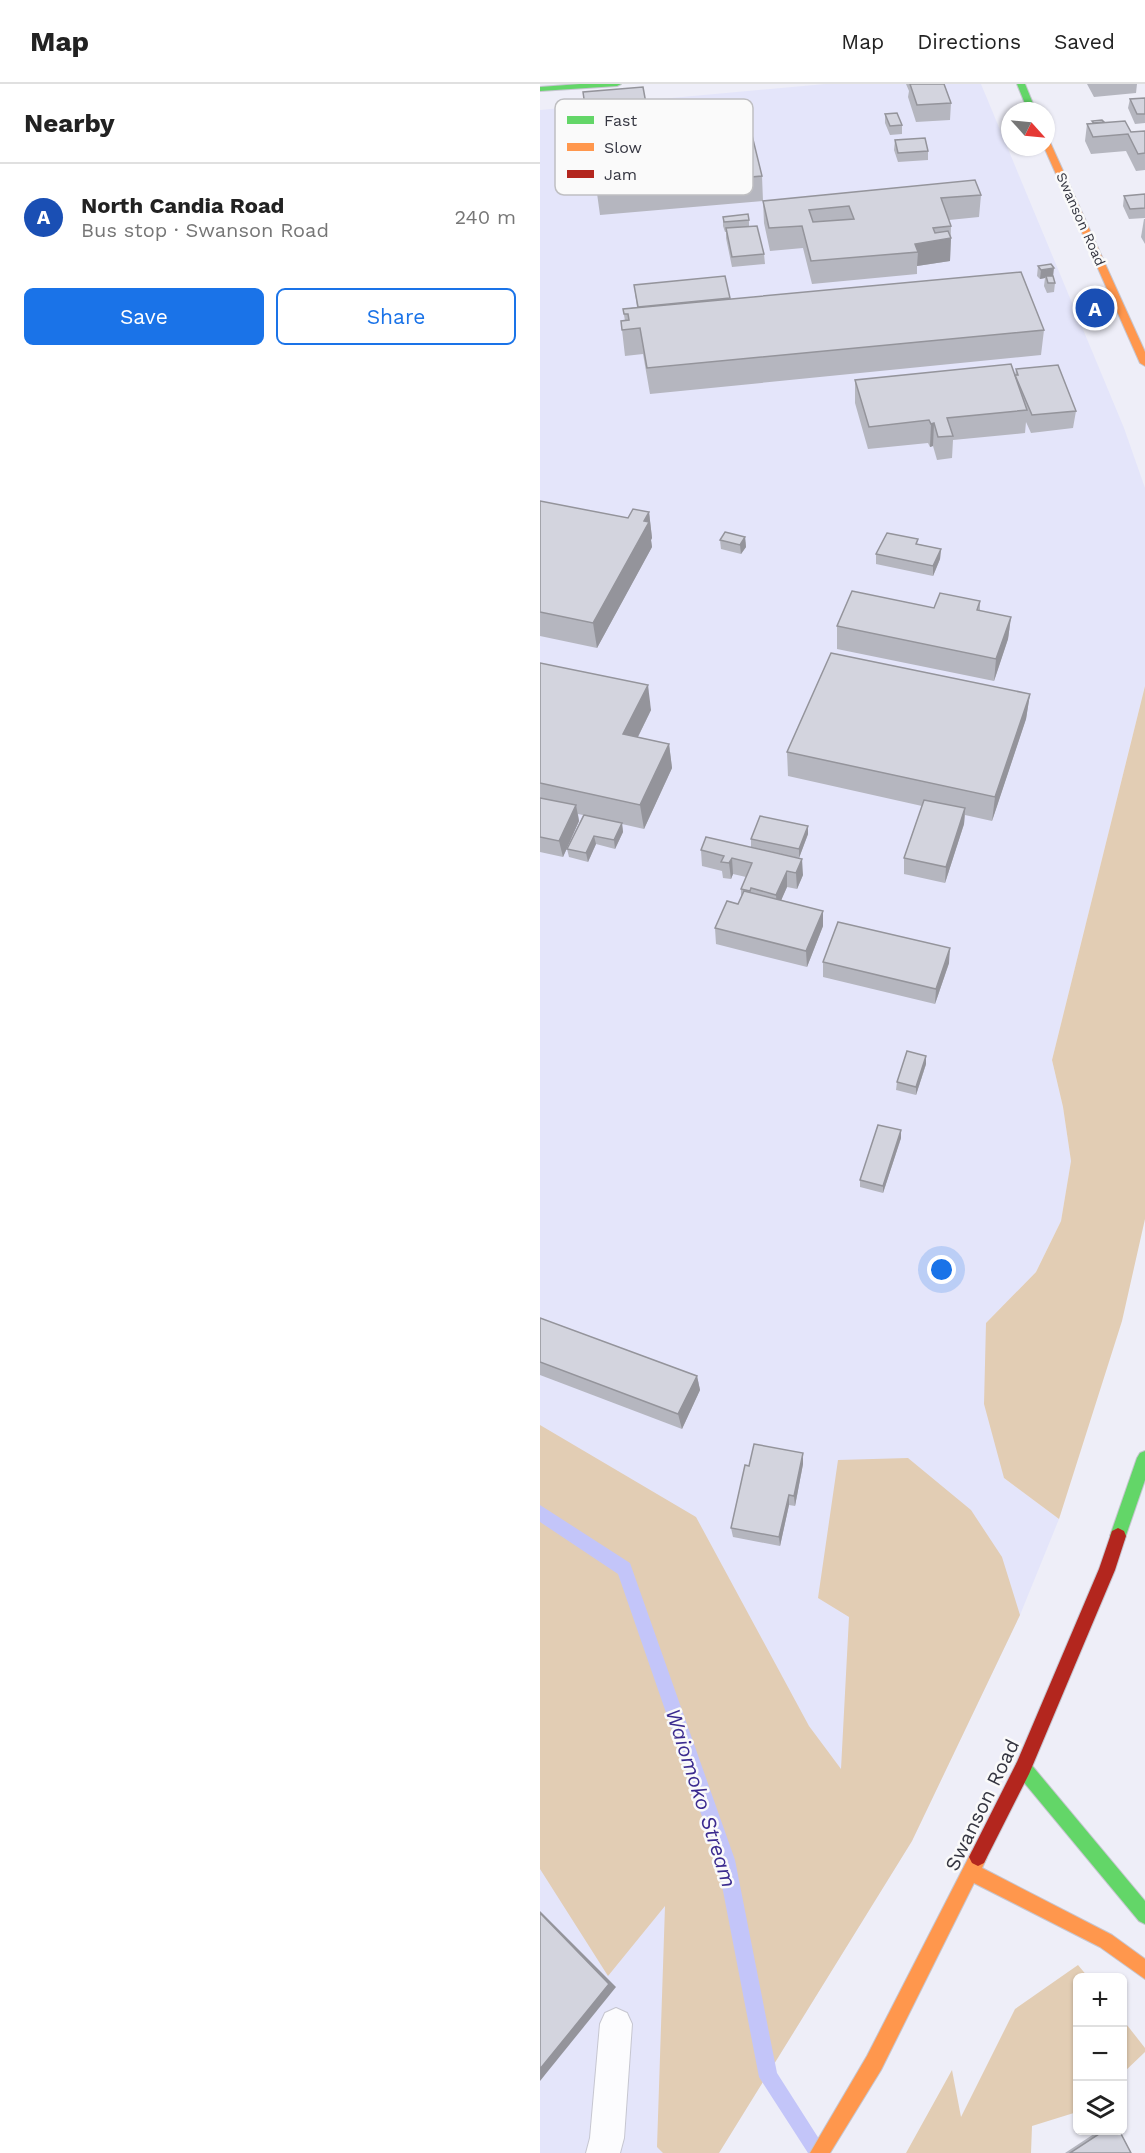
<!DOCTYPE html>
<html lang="en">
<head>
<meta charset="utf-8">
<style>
	:root { --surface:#fff; --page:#f2f2f2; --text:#222; --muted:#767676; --line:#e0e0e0; --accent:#1a73e8 }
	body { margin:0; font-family:"Work Sans",sans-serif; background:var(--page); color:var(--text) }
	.controls { position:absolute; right:18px; bottom:18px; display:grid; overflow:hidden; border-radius:9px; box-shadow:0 2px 4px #0004 }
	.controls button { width:54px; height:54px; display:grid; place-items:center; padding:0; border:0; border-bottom:2px solid var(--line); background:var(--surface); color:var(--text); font:30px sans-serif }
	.compass { position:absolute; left:461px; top:18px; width:54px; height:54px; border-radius:50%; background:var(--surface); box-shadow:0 2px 4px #0004; rotate:117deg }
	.you { position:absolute; left:402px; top:1186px; width:21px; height:21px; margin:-15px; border:4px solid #fff; border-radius:50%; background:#1a73e8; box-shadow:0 0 0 9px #1a73e833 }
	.badge { display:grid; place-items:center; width:39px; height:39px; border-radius:50%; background:var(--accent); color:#fff; font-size:20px; font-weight:700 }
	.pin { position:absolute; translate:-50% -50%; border:3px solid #fff; box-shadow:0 2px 6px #0006 }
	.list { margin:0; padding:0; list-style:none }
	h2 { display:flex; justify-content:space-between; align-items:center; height:78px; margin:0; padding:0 24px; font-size:26px }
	h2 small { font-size:20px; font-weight:400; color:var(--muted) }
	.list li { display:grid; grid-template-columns:39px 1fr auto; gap:18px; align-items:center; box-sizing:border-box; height:108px; padding:0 24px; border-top:2px solid var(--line) }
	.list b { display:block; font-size:22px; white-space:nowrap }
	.list p { margin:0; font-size:20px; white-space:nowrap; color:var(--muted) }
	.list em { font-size:20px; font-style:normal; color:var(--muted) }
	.actions { display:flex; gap:12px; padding:18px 24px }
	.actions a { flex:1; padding:14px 0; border:2px solid var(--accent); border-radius:9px; text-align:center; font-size:21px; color:var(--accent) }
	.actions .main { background:var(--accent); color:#fff }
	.icon { flex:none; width:33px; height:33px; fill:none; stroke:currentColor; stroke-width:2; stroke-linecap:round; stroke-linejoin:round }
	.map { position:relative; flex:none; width:605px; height:2069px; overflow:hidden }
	header { display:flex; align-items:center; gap:36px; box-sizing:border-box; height:84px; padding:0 30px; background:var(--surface); border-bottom:2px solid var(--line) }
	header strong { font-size:28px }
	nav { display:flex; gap:33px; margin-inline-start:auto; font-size:21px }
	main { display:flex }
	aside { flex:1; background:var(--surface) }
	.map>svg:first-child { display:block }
	.built { fill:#e4e5fa }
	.green { fill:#e2cdb4 }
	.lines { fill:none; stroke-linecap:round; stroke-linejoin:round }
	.stream { fill:#c3c5f9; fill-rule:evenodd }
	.lane-casing { stroke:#c6c6d0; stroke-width:2 }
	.fast-casing { stroke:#c6c6d0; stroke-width:2 }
	.slow-casing { stroke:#c6c6d0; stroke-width:2 }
	.jam-casing { stroke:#c6c6d0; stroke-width:2 }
	.lane { fill:#fcfcfe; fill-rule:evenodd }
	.fast { fill:#63d668; fill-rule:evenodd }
	.slow { fill:#ff974d; fill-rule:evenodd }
	.jam { fill:#b3261e; fill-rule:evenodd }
	.wall { fill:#b5b6bf }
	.shaded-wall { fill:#94949b }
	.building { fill:#d3d4de; stroke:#94949b; stroke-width:1.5; fill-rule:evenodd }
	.labels { text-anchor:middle; stroke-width:5; stroke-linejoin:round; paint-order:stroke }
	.far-street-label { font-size:14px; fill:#353641; stroke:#fafafa }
	.near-street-label { font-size:20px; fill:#353641; stroke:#fafafa }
	.near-water-label { font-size:21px; font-style:italic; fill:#3b2b8f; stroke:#fafafa }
	.key { fill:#fafafa; stroke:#bfbfc2; stroke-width:1.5 }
	.key-label { font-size:16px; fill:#353641 }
</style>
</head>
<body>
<header>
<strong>Map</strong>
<nav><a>Map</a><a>Directions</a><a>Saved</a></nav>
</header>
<main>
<aside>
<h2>Nearby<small></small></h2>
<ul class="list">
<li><span class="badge" style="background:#1a4fb4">A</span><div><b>North Candia Road</b><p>Bus stop · Swanson Road</p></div><em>240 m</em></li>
</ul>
<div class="actions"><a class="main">Save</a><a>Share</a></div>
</aside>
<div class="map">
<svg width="605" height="2069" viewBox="0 0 605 2069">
	<rect width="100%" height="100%" fill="#eeeef8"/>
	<polygon class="built" points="285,0 441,0 584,344 605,404 605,602 512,976 523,1023 531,1077 521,1137 496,1188 446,1239 464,1394 519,1435 480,1531 372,1757 179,2069 0,2069 0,26"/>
	<g class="green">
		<polygon points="605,602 605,1135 582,1237 519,1435 464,1394 444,1320 446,1239 496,1188 521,1137 531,1077 523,1023 512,976"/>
		<polygon points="0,1341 156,1433 269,1642 301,1685 309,1533 278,1514 298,1376 368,1374 431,1426 462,1473 480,1531 372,1757 179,2069 123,2069 117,2063 125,1822 68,1892 0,1785"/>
		<polygon points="538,1881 548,1893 538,1894 537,2028 492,2042 491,2069 366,2069 412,1986 421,2033 475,1925"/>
		<polygon points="583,1936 605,1964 605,1968 583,1989"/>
	</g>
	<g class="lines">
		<polygon class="stream" points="0,1421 90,1479 195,1776 237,1989 288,2069 268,2069 219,1993 177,1776 78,1490 0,1438"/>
		<defs>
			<polygon id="lane" points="76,1924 87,1929 92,1940 84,2054 80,2069 46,2069 50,2054 60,1940 65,1929"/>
			<g id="fast">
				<polygon points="40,0 81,0 77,2 0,7 0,3"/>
				<polygon points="477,0 485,0 496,27 488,27"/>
				<polygon points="605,1367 605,1396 584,1457 578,1460 572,1457 570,1452 597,1374 600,1369"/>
				<polygon points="483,1676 489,1678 605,1817 605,1840 599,1837 477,1690 475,1684 477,1678"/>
			</g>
			<g id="slow">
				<polygon points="506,55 510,58 605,268 605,282 600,279 504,63 506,63"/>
				<polygon points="438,1764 444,1767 447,1773 442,1784 572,1851 605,1875 605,1895 560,1863 434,1799 341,1986 290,2069 270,2069 327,1972 432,1767"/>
			</g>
			<polygon id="jam" points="578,1444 584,1447 586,1452 575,1486 489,1690 444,1779 438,1782 432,1779 429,1773 432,1767 477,1678 559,1485 572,1447"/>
		</defs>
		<use href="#lane" class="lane-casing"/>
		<use href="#fast" class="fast-casing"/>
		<use href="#slow" class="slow-casing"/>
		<use href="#jam" class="jam-casing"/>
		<use href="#lane" class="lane"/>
		<use href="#fast" class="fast"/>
		<use href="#slow" class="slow"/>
		<use href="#jam" class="jam"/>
	</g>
	<g class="wall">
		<polygon points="366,0 404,0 411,19 410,36 376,38 368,13 369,7"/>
		<polygon points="547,0 597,0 596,9 554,13"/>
		<polygon points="43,8 111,47 222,92 223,117 441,111 439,133 409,136 411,142 410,177 377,182 377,190 272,200 263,164 230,167 224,139 223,117 60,131"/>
		<polygon points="605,14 605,39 595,40 588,24 590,15"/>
		<polygon points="345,30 362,41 362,50 350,51 345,39"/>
		<polygon points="552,37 564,38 591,48 605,47 605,86 596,87 586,67 551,70 545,57 547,40 552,39"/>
		<polygon points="355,56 388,67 388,76 358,78 354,66"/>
		<polygon points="605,110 605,134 589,135 583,122 584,112"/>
		<polygon points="183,133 209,136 209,142 224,170 225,180 192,183 186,154 186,148 185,148 183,142"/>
		<polygon points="604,135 605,135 605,160 601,153"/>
		<polygon points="498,182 513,193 515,199 514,208 507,209 504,202 505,194 500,195 497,192"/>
		<polygon points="94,201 190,215 504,246 501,271 110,310 103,270 85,272 81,237 85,237 83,225 97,223"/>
		<polygon points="476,285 536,327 533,344 491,349 486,338 485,349 413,356 412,374 397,376 393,362 390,363 388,359 328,365 315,319 315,296 475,292"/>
		<polygon points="0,417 88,434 109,428 112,454 111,456 112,463 57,564 0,552"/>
		<polygon points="205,453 206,463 201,470 181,465 180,456"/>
		<polygon points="378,460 401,465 400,475 393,492 336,480 336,470"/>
		<polygon points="440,517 440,527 471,533 468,555 454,597 297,565 297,542 394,524"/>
		<polygon points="0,579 111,626 98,653 129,660 132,684 104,745 82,740 83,748 75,765 56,760 48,778 29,773 27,765 43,731 38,730 39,737 23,773 0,768"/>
		<polygon points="490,610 486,635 452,737 425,731 424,740 405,799 364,790 364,774 382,722 248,692 247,668"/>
		<polygon points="268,742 268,750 259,774 211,763 211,755"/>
		<polygon points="161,766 263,791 257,805 247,803 241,816 283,827 283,842 267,883 176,860 175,844 198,820 201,813 201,805 206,793 193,790 191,795 183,794 182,787 162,782"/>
		<polygon points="283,878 409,879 395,920 283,893"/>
		<polygon points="386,980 376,1011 356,1006 357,998"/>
		<polygon points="361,1046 361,1054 343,1109 320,1103 320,1096"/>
		<polygon points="0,1234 157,1292 160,1306 142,1345 0,1291"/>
		<polygon points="263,1380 255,1422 249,1421 240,1462 193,1453 191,1444 209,1382"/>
		<polygon points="560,2046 579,2046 591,2069 525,2069"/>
	</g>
	<g class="shaded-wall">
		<polygon points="411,154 410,177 377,182 378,168 375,160"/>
		<polygon points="514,184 513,193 506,192 505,194 500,195 501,186"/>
		<polygon points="394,339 393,362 390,363 391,340"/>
		<polygon points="109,428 112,454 111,456 112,463 57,564 53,539"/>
		<polygon points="205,453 206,463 201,470 200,461"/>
		<polygon points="401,465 400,475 393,492 393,482"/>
		<polygon points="471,533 468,555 454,597 456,575"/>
		<polygon points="108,601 111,626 87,675 83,650"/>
		<polygon points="490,610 486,635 452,737 455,713"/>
		<polygon points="129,660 132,684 104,745 100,721"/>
		<polygon points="36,721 39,737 23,773 19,757"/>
		<polygon points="425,724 424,740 405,799 406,783"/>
		<polygon points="82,739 83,748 75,765 74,756"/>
		<polygon points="268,742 268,750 259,774 259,765"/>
		<polygon points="54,752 56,760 48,778 46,769"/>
		<polygon points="192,774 193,790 191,795 189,779"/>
		<polygon points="262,775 263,791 257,805 256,789"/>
		<polygon points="247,787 247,803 237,826 236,811"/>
		<polygon points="283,827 283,842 267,883 266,867"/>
		<polygon points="410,864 409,879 395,920 396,905"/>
		<polygon points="386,972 386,980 376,1011 376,1003"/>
		<polygon points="361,1046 361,1054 343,1109 343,1102"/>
		<polygon points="157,1292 160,1306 142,1345 138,1330"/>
		<polygon points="263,1369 263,1380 255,1422 254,1412"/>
		<polygon points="249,1411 249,1421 240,1462 239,1453"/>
		<polygon points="0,1827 76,1903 0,1997"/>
	</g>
	<g class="building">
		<polygon points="370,0 404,0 411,19 377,21"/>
		<polygon points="103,3 111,47 209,39 222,92 57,106 43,8"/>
		<polygon points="605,14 605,30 597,30 590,15"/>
		<polygon points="357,29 362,41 350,42 345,30"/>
		<polygon points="562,36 564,38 554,39 552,37"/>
		<polygon points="585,37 591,48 605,47 605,69 598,70 588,50 553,53 547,40"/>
		<polygon points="385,54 388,67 358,69 355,56"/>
		<path d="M435,96L441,111L401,114L411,142L393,144L395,149L408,147L411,154L375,160L378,168L271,177L262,142L229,144L223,117ZM309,122L314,135L273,138L269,126Z"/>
		<polygon points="605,110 605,124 590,125 584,112"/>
		<polygon points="208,130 209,136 184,138 183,133"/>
		<polygon points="217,142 224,170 192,173 186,144"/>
		<polygon points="511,180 514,184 501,186 498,182"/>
		<polygon points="481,188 504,246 107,284 100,244 82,246 81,237 89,236 88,230 84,230 83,225"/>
		<polygon points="185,192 190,214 98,223 94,201"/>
		<polygon points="506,192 513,192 515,199 508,199"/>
		<polygon points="471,280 487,326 407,334 413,352 398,353 394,339 391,340 389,336 329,343 315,296"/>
		<polygon points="518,281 536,327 492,331 475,291 478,291 476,285"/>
		<polygon points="0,417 88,434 93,425 109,428 104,437 109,438 53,539 0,528"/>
		<polygon points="185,448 205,453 200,461 180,456"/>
		<polygon points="347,449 378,455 376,460 401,465 393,482 336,470"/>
		<polygon points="312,507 394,524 400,509 440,517 437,526 471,533 456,575 297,542"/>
		<polygon points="291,569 490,610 455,713 247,668"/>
		<polygon points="0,579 108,601 83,650 129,660 100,721 0,699"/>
		<polygon points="0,714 36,721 19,757 0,753"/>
		<polygon points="384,716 425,724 406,783 364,774"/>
		<polygon points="44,731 82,739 74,756 54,752 46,769 27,765"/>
		<polygon points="220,732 268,742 259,765 211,755"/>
		<polygon points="166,753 262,775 256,789 247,787 236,811 211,804 210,807 201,805 212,779 192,774 189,779 181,778 184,772 161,766"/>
		<polygon points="204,807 283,827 266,867 175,844 187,817 198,820"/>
		<polygon points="298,838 410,864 396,905 283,878"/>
		<polygon points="367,967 386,972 376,1003 357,998"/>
		<polygon points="338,1041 361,1046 343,1102 320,1096"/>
		<polygon points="0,1234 157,1292 138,1330 0,1278"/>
		<polygon points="214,1360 263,1369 254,1412 249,1411 239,1453 191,1444 205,1381 209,1382"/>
		<polygon points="0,1829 69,1900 0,1985"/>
		<polygon points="565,2046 579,2046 591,2069 530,2069"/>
	</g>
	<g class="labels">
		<g class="far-street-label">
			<text transform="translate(541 135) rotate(66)" y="5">Swanson Road</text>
		</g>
		<g class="near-street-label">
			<text transform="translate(442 1721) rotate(-64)" y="7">Swanson Road</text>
		</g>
		<g class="near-water-label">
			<text transform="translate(161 1714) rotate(72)" y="7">Waiomoko Stream</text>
		</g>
	</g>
	<rect x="15" y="15" width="198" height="96" rx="9" class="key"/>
	<rect x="27" y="32" width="27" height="8" fill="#63d668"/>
	<rect x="27" y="59" width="27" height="8" fill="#ff974d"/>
	<rect x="27" y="86" width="27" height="8" fill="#b3261e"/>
	<g class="key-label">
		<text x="64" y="42">Fast</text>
		<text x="64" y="69">Slow</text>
		<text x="64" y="96">Jam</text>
	</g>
</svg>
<div class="controls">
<button>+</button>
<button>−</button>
<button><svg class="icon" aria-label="layers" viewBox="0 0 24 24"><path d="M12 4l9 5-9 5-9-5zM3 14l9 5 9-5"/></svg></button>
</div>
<svg class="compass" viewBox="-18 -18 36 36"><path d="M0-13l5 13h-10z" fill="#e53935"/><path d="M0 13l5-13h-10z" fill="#767676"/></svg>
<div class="you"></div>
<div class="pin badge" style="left:555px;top:224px;background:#1a4fb4">A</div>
</div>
</main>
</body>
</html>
